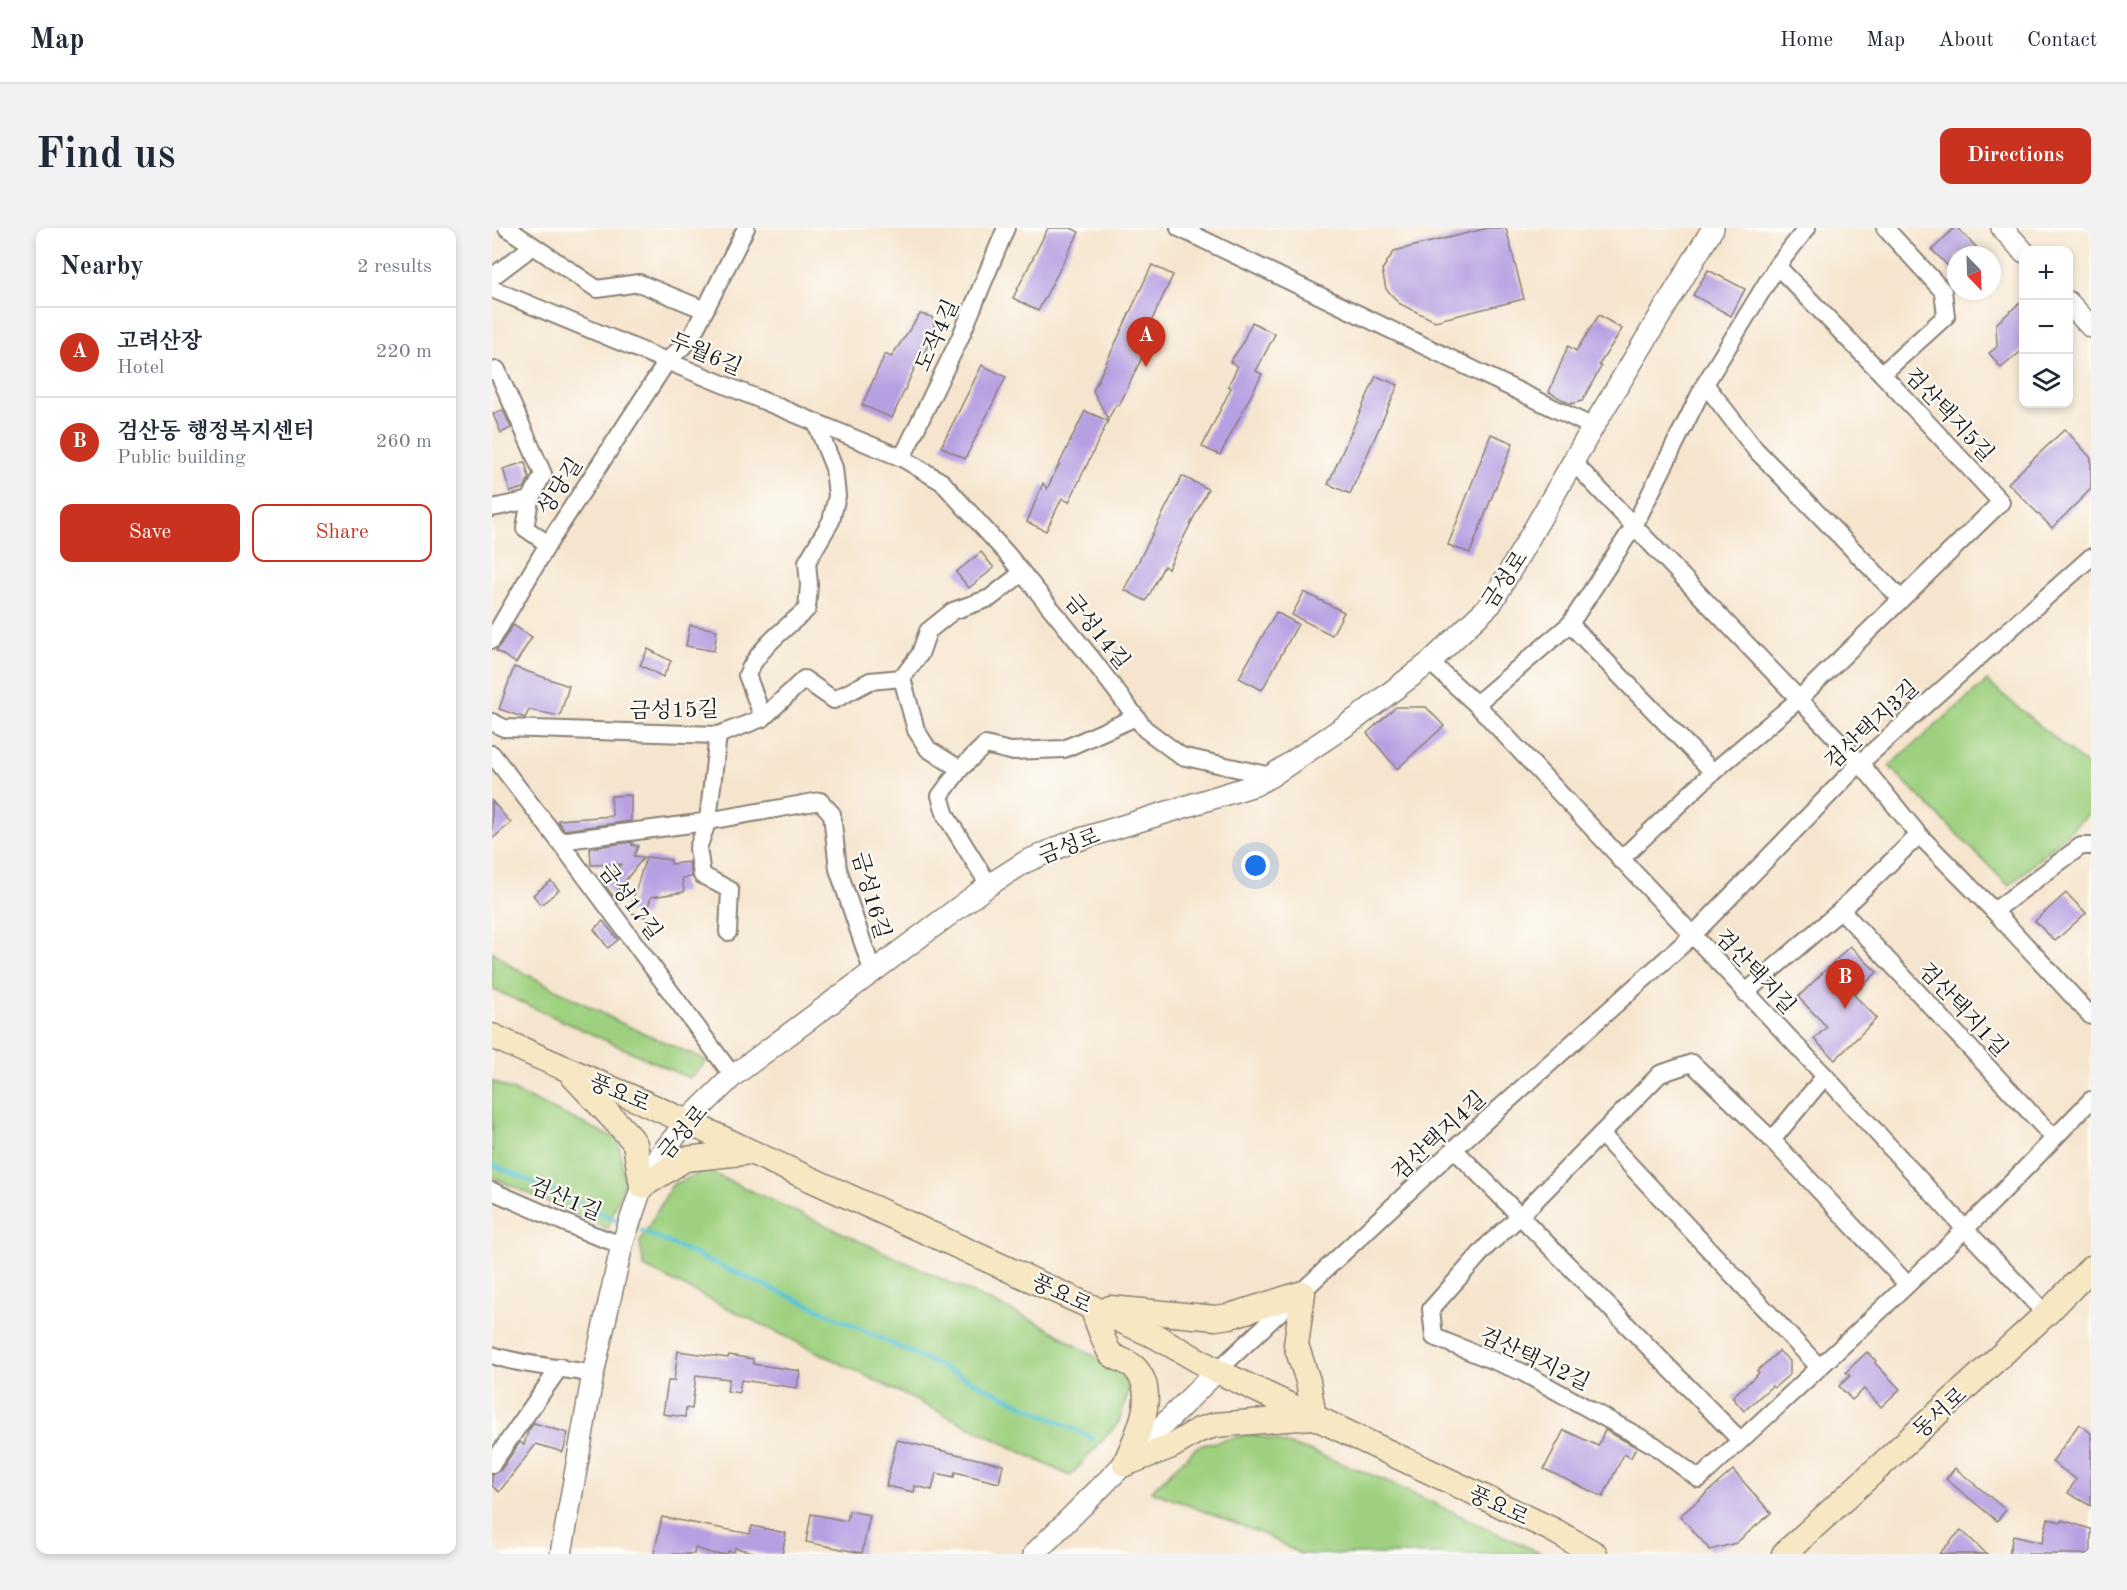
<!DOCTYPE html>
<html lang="en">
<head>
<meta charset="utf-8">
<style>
	:root { --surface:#fff; --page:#f2f2f3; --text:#1f2937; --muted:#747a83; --line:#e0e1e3; --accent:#c8321e }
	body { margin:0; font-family:"Old Standard TT","Noto Serif KR",serif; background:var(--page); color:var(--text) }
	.controls { position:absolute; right:18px; top:18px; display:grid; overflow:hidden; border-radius:12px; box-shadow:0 3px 9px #0003 }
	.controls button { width:54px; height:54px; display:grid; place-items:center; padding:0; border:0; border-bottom:2px solid var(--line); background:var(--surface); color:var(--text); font:30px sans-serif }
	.compass { position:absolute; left:1455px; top:18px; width:54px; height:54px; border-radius:50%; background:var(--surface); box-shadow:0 3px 9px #0003; rotate:157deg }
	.you { position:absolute; left:764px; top:638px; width:21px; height:21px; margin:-15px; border:4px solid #fff; border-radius:50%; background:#1a73e8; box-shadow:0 0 0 9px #1a73e833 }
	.badge { display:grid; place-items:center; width:39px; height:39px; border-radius:50%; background:var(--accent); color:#fff; font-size:20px; font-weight:700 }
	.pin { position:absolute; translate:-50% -50px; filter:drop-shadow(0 2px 3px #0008) }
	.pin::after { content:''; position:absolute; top:32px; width:21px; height:18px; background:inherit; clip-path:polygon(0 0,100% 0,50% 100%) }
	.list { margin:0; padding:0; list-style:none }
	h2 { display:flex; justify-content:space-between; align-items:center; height:78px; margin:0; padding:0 24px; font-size:26px }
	h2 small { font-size:20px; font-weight:400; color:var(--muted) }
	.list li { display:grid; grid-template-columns:39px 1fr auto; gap:18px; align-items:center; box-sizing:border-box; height:90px; padding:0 24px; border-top:2px solid var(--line) }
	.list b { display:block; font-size:22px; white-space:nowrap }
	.list p { margin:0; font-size:20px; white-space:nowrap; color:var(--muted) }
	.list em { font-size:20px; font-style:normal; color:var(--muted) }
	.actions { display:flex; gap:12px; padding:18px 24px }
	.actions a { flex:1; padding:14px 0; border:2px solid var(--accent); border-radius:12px; text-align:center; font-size:21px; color:var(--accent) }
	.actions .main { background:var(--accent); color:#fff }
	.icon { flex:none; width:33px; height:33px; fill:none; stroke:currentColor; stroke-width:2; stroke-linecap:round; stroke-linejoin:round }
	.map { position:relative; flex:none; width:1599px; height:1326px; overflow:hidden; border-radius:12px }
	header { display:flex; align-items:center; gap:36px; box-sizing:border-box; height:84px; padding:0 30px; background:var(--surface); border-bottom:2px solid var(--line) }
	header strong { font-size:28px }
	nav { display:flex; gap:33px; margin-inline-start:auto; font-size:21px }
	.intro { display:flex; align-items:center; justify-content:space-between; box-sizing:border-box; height:144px; padding:0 36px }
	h1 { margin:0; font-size:42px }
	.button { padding:15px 27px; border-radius:12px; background:var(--accent); color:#fff; font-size:21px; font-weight:700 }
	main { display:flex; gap:36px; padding:0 36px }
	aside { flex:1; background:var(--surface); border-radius:12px; box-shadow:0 3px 9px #0003 }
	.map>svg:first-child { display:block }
	.green { fill:#9ed07f; stroke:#5d764e; stroke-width:1.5 }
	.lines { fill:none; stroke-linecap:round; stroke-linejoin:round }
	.stream { stroke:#5cc5d7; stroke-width:4.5 }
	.building { fill:#b7a0e2 }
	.minor-casing { stroke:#898075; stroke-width:20 }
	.tertiary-casing { stroke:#898075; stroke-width:24 }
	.secondary-casing { stroke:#898075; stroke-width:27 }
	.minor { stroke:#fff; stroke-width:16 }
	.tertiary { stroke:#fff; stroke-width:21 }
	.secondary { stroke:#f7e8c3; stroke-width:24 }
	.labels { text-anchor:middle; stroke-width:4.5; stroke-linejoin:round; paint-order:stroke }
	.street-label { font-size:22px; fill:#1c1c1c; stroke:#fdfcf7 }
</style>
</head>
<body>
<header>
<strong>Map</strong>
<nav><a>Home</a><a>Map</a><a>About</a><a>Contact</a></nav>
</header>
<div class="intro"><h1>Find us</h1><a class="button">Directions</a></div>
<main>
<aside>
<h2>Nearby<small>2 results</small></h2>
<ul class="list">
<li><span class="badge">A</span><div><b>고려산장</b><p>Hotel</p></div><em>220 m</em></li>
<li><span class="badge">B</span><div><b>검산동 행정복지센터</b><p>Public building</p></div><em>260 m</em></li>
</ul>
<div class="actions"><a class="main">Save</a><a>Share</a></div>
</aside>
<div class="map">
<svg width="1599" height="1326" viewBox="0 0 1599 1326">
	<rect width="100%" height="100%" fill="#fdfcf7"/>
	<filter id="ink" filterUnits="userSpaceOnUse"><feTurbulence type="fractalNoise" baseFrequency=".0167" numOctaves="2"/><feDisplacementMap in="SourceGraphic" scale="12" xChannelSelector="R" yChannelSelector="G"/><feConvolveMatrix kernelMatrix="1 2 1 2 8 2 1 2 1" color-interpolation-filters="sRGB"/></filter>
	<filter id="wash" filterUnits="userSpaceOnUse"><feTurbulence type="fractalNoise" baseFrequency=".008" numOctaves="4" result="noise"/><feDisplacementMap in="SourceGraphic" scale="24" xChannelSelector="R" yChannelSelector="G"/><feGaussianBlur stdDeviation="1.35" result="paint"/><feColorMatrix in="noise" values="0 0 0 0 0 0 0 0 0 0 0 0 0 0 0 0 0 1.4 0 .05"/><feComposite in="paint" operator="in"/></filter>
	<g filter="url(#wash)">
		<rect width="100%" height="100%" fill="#f6e5ce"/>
		<g class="green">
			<polygon points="1495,453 1599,541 1599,584 1517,658 1397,538"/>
			<polygon points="0,723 21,739 131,796 216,833 197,850 0,761"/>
			<polygon points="0,853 127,912 132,955 115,1001 0,949"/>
			<polygon points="214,942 550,1097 640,1151 627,1194 578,1248 152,1039 148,1014 180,957"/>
			<polygon points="759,1206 815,1222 890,1251 1050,1326 808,1326 773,1307 659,1263 706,1218"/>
		</g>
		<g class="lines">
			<g class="stream">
				<polyline points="0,936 124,992"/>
				<polyline points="150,1003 322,1079 601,1210"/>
			</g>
		</g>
		<g id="blocks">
			<g class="building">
				<polygon points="556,0 579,0 587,4 546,83 521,70"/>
				<polygon points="996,0 1014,0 1032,71 943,93 908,76 894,61 890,42 902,23"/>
				<polygon points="1462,0 1466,0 1485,20 1478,27 1464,27 1464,46 1440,22"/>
				<polygon points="660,37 681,47 659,94 665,97 627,178 624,177 616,191 601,163"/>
				<polygon points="1216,42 1253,61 1239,88 1201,67"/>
				<polygon points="1532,71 1532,121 1509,140 1497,125 1505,119 1504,96"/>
				<polygon points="428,86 440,89 444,106 429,129 428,128 400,190 370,177 393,126 399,129"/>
				<polygon points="1107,87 1130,101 1107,137 1109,139 1090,173 1078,176 1057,164 1076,118 1084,123"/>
				<polygon points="760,94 783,106 764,143 770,146 728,227 710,219 739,160 736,158 746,138 738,134 749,118"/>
				<polygon points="490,137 514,149 473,231 449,219"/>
				<polygon points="884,148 906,157 858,266 836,256"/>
				<polygon points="11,182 19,200 9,205 1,186"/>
				<polygon points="593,183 616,193 577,274 570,270 554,303 535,294 551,255 555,261"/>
				<polygon points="1573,201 1599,230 1599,261 1560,300 1516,255"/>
				<polygon points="999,206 1021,215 978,325 956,317"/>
				<polygon points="33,234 37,250 32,260 18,264 11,241"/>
				<polygon points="690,248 716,261 676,341 672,338 654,373 632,362"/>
				<polygon points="489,324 502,340 477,360 464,344"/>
				<polygon points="812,364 852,384 840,407 800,387"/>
				<polygon points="784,384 806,396 770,462 747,450"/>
				<polygon points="21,397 40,409 24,435 4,423"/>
				<polygon points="198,397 225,402 222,423 194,418"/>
				<polygon points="156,421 179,433 171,449 148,437"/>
				<polygon points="22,439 77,458 68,488 37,482 33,490 7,481"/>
				<polygon points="904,479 934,479 952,498 905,541 875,505"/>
				<polygon points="139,567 139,593 72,602 66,594 66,592 120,588 119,568"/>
				<polygon points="0,573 19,595 0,611"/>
				<polygon points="140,614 140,617 146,618 142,628 152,629 121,668 112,656 129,636 99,637 98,620"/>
				<polygon points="154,629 179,632 179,636 197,634 200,649 190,650 192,664 159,669 153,689 137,684"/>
				<polygon points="59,653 67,662 49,677 41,667"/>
				<polygon points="1574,665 1594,685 1563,713 1543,693"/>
				<polygon points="111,693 126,712 116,720 102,701"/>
				<polygon points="1358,718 1385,744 1362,767 1385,790 1343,832 1322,811 1335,799 1306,769"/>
				<polygon points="186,1123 236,1130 237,1127 261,1131 261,1136 308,1143 305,1160 249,1152 247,1165 235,1163 237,1151 204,1147 200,1181 194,1180 193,1189 171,1186 176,1153 182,1153"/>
				<polygon points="1287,1123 1298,1133 1298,1146 1282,1160 1280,1158 1252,1183 1240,1169 1267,1145 1265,1143"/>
				<polygon points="1375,1124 1384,1133 1383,1135 1408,1161 1389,1179 1372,1161 1360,1172 1347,1158 1358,1148 1354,1144"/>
				<polygon points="42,1195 76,1205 71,1224 44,1216 7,1264 0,1258 0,1246 9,1242 28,1214 32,1217 36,1203"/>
				<polygon points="1587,1196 1599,1205 1599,1278 1576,1265 1584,1251 1560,1234"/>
				<polygon points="1072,1202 1106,1218 1113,1202 1144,1219 1139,1230 1132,1226 1111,1269 1052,1241"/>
				<polygon points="405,1212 511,1237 507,1255 463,1244 462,1249 444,1245 440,1262 423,1258 422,1264 394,1258"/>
				<polygon points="1463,1240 1514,1282 1505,1293 1454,1251"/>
				<polygon points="1241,1242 1279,1285 1244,1315 1218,1322 1188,1288"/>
				<polygon points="357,1283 378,1287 370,1325 314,1314 319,1286 355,1293"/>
				<polygon points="170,1289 258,1306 260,1298 294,1305 290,1326 270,1326 243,1320 242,1324 236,1323 235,1326 222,1326 203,1320 202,1326 162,1326"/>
				<polygon points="1556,1291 1570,1294 1570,1292 1599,1301 1599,1326 1517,1326 1521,1308 1550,1315"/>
				<polygon points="1469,1302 1495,1326 1447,1326"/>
			</g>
		</g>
	</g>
	<g filter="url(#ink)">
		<use href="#blocks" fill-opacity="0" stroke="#898075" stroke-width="1.5"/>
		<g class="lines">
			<defs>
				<g id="minor">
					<polyline points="15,0 105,61 147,55 213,82"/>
					<polyline points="687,0 1101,199"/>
					<polyline points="0,49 41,18"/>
					<polyline points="0,61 410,230 450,254 515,326 600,431 653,501 689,528 779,548"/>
					<polyline points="0,143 5,142 51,246 38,272 0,280"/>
					<polyline points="1390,146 1454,88 1451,63 1393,0"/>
					<polyline points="1213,156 1263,221 1409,371"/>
					<polyline points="410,230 468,110 514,0"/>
					<polyline points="1081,234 1368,535 1427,607 1502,683 1599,788"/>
					<polyline points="38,272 33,300 56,316"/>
					<polyline points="1078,396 1221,544"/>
					<polyline points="0,412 56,316 176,132 198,112 254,0"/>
					<polyline points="938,434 984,476 1333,848 1473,1001 1554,1086"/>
					<polyline points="410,450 428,426 436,403 461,383 498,370 530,345"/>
					<polyline points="984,476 1078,396 1142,298 1213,156 1285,38 1315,0"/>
					<path d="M271,490L255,447C266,420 294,400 315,381L317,357L315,334L339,293L345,268L342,240L324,195"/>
					<polyline points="0,494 12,500 226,507 271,490 312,451 342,472 378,453 410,450 424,502 436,521 468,541"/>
					<polyline points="226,507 216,592 206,620 210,647 238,662 236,704"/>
					<polyline points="0,526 67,613 241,848"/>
					<polyline points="67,613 199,596 328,573 340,586 346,641 381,745"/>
					<polyline points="1128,632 1221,544 1306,472 1509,274 1390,146 1285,38"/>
					<polyline points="497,657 454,588 448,568 468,541 493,517 518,523 572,521 644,489"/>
					<polyline points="1349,682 1562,910"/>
					<polyline points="1502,683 1589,618 1599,618"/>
					<polyline points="1253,765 1349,682 1427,607"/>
					<polyline points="1109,906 1327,1139"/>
					<polyline points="1280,912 1333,848"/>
					<polyline points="962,921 1248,1212"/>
					<polyline points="0,963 99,1006 130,1017"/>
					<path d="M1415,1056L1280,912L1200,835L1168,846L1027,989L996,1017L939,1081L942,1109L1030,1144L1162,1217L1207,1251C1296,1168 1386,1087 1472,1002C1516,960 1557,915 1599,872"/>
					<path d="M0,1127C32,1138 67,1139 101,1146"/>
					<polyline points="725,1143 962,921 1201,707 1368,535 1599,329"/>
					<polyline points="0,1236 68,1139"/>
				</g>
				<g id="tertiary">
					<polyline points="1510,0 1532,24"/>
					<polyline points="1576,74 1599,99"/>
					<polyline points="69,1326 101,1146 130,1017 150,958 169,926 196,892 241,848 497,657 533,634 579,614 763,557 779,548 865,490 938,434 999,376 1101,199 1221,0"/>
					<polyline points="542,1326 725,1143"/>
				</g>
				<g id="secondary">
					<path d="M0,808C86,847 174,882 259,924L665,1109L725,1143L1061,1302L1103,1326"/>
					<polyline points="81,848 139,910 143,916 150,958 193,931 259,924"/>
					<path d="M600,1079C603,1088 614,1121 619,1126C626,1132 637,1133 643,1140C668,1167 644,1208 633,1236"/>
					<polyline points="618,1080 724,1090 738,1088 811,1065 804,1117 816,1153 822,1189"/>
					<polyline points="633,1236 680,1218 707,1202 723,1197 820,1189"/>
					<polyline points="1292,1326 1554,1086 1599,1040"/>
				</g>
			</defs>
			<use href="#minor" class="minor-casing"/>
			<use href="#tertiary" class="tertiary-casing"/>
			<use href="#secondary" class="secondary-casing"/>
			<use href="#minor" class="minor"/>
			<use href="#tertiary" class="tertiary"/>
			<use href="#secondary" class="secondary"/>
		</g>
	</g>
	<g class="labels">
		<g class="street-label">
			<text transform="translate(444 107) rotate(-66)" y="8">도작4길</text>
			<text transform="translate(214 125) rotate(23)" y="8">두월6길</text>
			<text transform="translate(1458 186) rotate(47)" y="8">검산택지5길</text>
			<text transform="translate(67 258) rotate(-57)" y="8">성당길</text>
			<text transform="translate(1012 351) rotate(-56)" y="8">금성로</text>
			<text transform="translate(606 403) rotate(51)" y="8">금성14길</text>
			<text transform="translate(182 481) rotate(-1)" y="8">금성15길</text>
			<text transform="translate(1379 496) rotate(-43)" y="8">검산택지3길</text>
			<text transform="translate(577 617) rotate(-21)" y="8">금성로</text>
			<text transform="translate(380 667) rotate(74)" y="8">금성16길</text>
			<text transform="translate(139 673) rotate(53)" y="8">금성17길</text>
			<text transform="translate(1264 743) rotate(47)" y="8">검산택지길</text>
			<text transform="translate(1472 781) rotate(47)" y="8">검산택지1길</text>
			<text transform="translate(128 864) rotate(23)" y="8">풍요로</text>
			<text transform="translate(190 904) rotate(-50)" y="8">금성로</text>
			<text transform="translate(946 907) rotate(-43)" y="8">검산택지4길</text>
			<text transform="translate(74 970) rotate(23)" y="8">검산1길</text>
			<text transform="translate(570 1065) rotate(25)" y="8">풍요로</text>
			<text transform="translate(1043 1130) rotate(25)" y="8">검산택지2길</text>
			<text transform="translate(1447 1184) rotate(-42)" y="8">동서로</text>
			<text transform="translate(1007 1277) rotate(25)" y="8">풍요로</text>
		</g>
	</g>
</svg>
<div class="controls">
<button>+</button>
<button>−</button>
<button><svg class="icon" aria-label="layers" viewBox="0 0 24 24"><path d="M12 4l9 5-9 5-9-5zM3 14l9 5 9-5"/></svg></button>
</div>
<svg class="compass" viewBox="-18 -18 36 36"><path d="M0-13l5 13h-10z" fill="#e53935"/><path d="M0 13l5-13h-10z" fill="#747a83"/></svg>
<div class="you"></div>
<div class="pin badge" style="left:654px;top:139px">A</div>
<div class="pin badge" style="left:1353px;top:781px">B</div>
</div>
</main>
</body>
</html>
